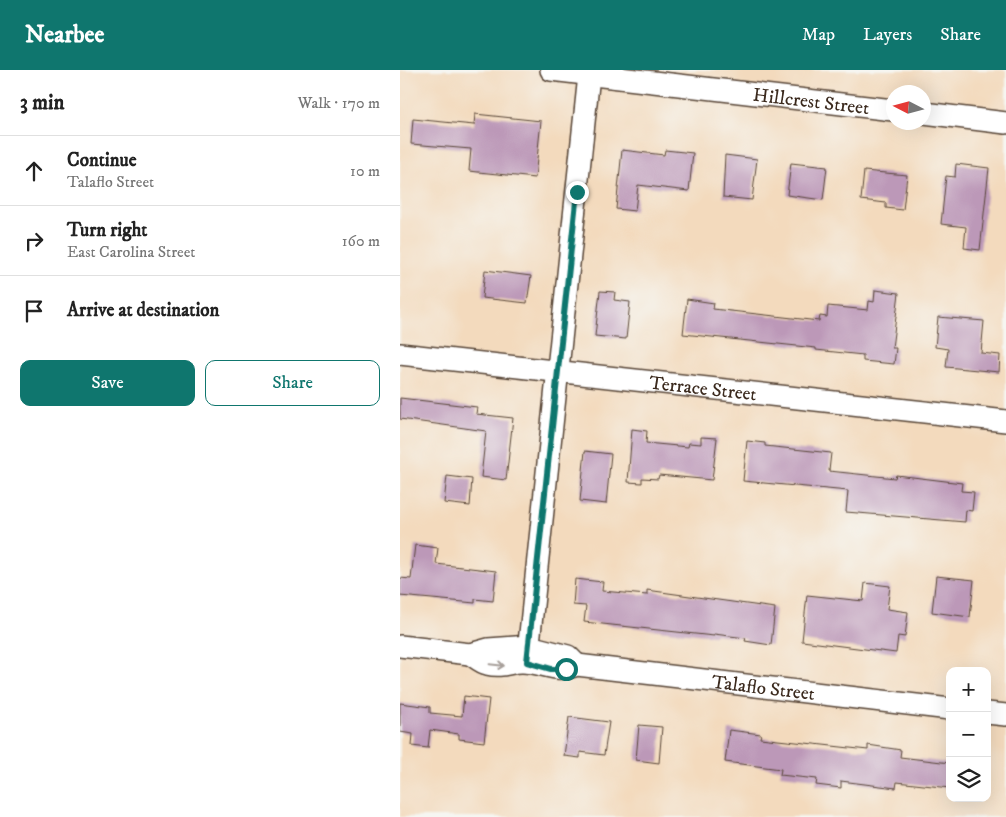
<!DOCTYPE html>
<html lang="en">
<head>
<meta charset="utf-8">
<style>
	:root { --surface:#fff; --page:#f2f2f2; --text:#222; --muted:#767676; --line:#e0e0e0; --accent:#0f766e }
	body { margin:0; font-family:"IM FELL DW Pica",serif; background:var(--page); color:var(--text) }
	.controls { position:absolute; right:15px; bottom:15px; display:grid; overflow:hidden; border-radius:10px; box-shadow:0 5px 20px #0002 }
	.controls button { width:45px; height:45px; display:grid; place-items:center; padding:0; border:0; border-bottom:1px solid var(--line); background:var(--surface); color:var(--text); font:25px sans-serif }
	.compass { position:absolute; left:486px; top:15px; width:45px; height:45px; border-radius:50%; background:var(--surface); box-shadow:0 5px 20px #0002; rotate:276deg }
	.stop { position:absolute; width:15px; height:15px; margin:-11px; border:4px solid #0f766e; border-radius:50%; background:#fff }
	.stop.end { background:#0f766e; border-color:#fff; box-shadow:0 1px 5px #0008 }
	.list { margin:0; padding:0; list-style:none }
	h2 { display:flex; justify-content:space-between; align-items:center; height:65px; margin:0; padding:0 20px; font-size:21px }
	h2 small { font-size:16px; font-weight:400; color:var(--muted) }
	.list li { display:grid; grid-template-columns:32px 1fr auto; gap:15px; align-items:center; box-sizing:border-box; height:70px; padding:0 20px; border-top:1px solid var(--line) }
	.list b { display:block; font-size:19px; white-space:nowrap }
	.list p { margin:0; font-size:16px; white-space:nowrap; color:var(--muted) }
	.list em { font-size:16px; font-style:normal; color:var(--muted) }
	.actions { display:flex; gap:10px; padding:15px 20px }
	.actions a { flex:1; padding:11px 0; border:1px solid var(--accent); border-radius:10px; text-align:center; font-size:18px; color:var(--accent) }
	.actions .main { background:var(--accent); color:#fff }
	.icon { flex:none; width:28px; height:28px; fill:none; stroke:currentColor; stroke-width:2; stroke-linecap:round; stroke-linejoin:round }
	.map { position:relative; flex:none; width:606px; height:747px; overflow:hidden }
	header { display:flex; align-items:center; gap:30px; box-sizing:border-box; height:70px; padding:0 25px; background:var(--accent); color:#fff }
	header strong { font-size:24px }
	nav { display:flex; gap:28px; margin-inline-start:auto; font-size:18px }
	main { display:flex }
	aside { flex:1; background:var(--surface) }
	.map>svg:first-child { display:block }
	.building { fill:#bc98b8 }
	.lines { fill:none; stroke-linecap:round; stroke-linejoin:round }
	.minor-casing { stroke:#574436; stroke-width:24 }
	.minor { stroke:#fff; stroke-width:21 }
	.oneway { stroke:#a79f9a }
	.route { stroke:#0f766e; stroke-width:6 }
	.labels { text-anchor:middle; stroke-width:4.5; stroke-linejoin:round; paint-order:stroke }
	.street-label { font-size:19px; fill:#3b2a1e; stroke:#f6f6f2 }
</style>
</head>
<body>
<header>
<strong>Nearbee</strong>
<nav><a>Map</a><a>Layers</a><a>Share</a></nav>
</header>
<main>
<aside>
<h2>3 min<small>Walk · 170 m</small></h2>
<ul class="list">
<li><svg class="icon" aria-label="ahead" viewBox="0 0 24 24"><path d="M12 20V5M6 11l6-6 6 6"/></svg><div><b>Continue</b><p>Talaflo Street</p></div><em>10 m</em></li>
<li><svg class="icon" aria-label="right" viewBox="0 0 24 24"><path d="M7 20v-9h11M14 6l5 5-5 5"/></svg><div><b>Turn right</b><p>East Carolina Street</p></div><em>160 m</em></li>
<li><svg class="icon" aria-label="arrive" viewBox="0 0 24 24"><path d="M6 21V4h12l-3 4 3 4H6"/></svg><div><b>Arrive at destination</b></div></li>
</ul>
<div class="actions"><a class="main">Save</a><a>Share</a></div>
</aside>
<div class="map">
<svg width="606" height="747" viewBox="0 0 606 747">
	<rect width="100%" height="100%" fill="#f6f6f2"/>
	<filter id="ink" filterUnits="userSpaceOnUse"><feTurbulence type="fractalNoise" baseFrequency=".02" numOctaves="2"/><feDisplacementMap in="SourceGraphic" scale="10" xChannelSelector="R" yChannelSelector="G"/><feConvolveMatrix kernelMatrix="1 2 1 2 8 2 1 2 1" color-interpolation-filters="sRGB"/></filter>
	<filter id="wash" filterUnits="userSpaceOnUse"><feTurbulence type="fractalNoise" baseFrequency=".0096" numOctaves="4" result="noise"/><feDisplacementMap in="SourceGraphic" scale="20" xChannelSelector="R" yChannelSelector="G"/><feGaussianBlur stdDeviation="1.12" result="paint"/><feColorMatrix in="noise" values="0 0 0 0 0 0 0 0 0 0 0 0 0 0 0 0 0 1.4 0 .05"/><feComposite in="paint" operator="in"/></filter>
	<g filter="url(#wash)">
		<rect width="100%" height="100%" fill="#f3dabd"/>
		<g id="blocks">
			<g class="building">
				<polygon points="75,44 141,51 135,108 69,101 71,79 11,74 13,49 74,55"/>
				<polygon points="222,80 264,85 265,80 293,83 289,121 238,115 235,141 216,139"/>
				<polygon points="325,85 357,89 352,130 323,127"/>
				<polygon points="391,93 427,97 423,130 387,125"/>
				<polygon points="556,94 589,98 580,180 564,178 566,157 541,154 546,106 555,107"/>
				<polygon points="464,101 507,105 503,140 486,138 486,133 461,130"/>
				<polygon points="85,200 131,206 127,233 82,228"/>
				<polygon points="475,220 499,223 492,278 496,278 494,294 463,291 463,285 416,280 416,278 283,264 287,229 314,233 313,239 419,251 420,246 427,247 428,236 468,240 469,231 474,232"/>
				<polygon points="200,221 215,222 214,230 230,232 226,269 195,266"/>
				<polygon points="538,247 584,251 581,283 600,285 599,302 546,297 548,279 535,277"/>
				<polygon points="0,328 77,337 76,344 113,348 106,410 81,407 86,361 0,349"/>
				<polygon points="232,359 247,361 246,373 288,377 289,373 301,374 301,367 317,368 312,410 259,405 258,409 242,408 242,413 228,412"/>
				<polygon points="347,371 365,373 365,376 431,383 429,401 495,408 496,405 562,413 561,421 574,422 572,441 566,440 565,452 446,442 448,421 343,411"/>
				<polygon points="185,381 211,384 206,434 180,431"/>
				<polygon points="47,406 72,409 70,436 44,433"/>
				<polygon points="15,475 38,478 36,494 96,501 93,531 75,529 75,533 0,526 0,508 11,509"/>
				<polygon points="536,506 574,510 570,547 532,542"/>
				<polygon points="175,509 203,512 202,521 247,525 247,520 375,538 371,575 345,571 346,568 314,564 314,566 184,552 186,536 173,535"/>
				<polygon points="465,513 490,516 487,539 508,542 505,567 498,566 496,583 402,571 407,525 463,531"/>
				<polygon points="64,626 89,629 84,672 59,669 59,664 30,660 28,678 12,676 13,664 0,662 0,633 30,637 30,643 62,646"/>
				<polygon points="169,647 209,652 204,685 180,682 180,688 164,686"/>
				<polygon points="239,655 262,657 259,693 236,690"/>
				<polygon points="329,660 361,664 360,668 468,680 468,675 501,680 500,687 550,693 550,718 497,712 496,718 441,711 441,718 416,715 417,709 380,705 381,699 325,692"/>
			</g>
		</g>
	</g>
	<g filter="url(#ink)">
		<use href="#blocks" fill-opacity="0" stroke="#574436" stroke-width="1"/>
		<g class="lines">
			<defs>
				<g id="minor">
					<path id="s1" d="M151,0L493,40"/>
					<polyline points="524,43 606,53"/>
					<path id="s2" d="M0,284L606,351"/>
					<polyline points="0,576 70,584 88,579 129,576 168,586 177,595"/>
					<path id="s3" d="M70,584C75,587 81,593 87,594C103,598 109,592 122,592C144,592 154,604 177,595L550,639"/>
					<polyline points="127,592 189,5"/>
					<polyline points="587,643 606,645"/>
				</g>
			</defs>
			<use href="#minor" class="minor-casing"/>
			<use href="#minor" class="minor"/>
		</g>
		<defs><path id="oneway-shaft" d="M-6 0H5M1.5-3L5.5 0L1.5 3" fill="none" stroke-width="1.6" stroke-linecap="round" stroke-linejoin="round" transform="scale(1.25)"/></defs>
		<use class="oneway" href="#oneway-shaft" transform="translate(97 595) rotate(6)"/>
	</g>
	<g class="lines" filter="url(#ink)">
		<polyline class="route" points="166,599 151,599 127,592 177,122"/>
	</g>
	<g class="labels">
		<g class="street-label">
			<text dy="7" stroke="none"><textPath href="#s1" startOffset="262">Hillcrest Street</textPath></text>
			<text dy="7" stroke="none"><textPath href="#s2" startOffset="305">Terrace Street</textPath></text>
			<text dy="7" stroke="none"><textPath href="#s3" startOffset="299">Talaflo Street</textPath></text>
		</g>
	</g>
</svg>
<div class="controls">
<button>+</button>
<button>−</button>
<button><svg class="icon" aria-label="layers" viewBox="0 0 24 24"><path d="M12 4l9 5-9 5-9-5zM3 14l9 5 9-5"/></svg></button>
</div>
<svg class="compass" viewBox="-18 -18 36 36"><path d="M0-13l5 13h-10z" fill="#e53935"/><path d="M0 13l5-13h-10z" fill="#767676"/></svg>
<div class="stop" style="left:166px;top:599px"></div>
<div class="stop end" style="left:177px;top:122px"></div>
</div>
</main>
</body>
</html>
